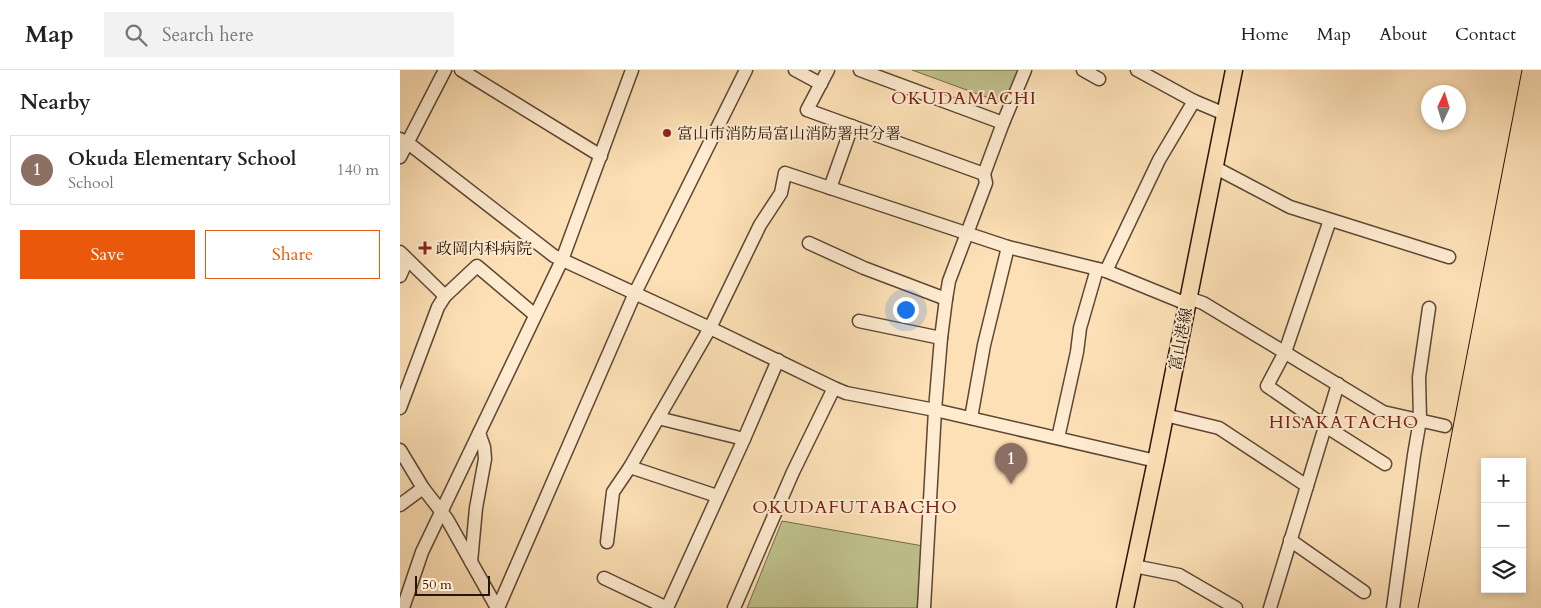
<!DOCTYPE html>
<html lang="en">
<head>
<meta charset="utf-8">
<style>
	:root { --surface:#fff; --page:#f2f2f2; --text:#222; --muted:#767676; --line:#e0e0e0; --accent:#ea580c }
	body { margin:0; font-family:Cardo,"Noto Serif JP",serif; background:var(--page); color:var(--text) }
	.controls { position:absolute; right:15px; bottom:15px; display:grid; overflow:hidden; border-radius:0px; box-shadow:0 2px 8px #0003 }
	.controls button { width:45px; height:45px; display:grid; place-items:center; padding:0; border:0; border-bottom:1px solid var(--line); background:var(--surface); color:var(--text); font:25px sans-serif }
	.compass { position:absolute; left:1021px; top:15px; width:45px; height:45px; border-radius:50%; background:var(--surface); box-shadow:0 2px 8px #0003; rotate:4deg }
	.scale { position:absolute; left:15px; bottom:12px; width:75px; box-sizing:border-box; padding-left:5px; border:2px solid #281307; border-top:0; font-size:14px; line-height:18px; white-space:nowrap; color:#281307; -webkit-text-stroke:4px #feebd0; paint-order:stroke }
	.you { position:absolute; left:505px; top:239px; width:18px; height:18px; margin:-12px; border:4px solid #fff; border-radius:50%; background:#1a73e8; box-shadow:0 0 0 8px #1a73e833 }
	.badge { display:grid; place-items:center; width:32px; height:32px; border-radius:50%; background:var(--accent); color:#fff; font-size:16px; font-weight:700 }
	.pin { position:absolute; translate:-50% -41px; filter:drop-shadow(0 1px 2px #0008) }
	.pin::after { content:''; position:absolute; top:26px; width:18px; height:15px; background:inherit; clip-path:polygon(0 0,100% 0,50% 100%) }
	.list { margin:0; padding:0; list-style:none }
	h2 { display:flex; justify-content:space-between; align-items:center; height:65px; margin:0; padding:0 20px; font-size:21px }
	h2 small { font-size:16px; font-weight:400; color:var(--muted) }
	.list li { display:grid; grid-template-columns:32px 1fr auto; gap:15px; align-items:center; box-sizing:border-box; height:70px; margin:0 10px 10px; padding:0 10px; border:1px solid var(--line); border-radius:0px }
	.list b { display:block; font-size:19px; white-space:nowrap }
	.list p { margin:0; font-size:16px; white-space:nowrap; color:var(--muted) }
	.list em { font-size:16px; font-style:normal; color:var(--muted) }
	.actions { display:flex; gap:10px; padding:15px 20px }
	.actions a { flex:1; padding:11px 0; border:1px solid var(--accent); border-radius:0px; text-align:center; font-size:18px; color:var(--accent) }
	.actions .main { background:var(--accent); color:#fff }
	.icon { flex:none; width:28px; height:28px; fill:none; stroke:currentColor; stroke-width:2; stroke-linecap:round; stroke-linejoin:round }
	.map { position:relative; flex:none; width:1141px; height:538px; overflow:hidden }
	header { display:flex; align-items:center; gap:30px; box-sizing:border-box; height:70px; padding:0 25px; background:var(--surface); border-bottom:1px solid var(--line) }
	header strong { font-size:24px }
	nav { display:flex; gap:28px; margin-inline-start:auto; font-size:18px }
	.search { width:350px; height:45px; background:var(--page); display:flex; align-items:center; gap:12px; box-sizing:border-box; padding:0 18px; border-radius:0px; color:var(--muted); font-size:19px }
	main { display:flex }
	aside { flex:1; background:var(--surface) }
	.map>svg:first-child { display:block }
	.park { fill:#c0c28d; stroke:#746a4a }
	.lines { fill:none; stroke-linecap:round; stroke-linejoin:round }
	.minor-casing { stroke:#5d4633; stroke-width:15 }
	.major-casing { stroke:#281307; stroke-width:19 }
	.minor { stroke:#feebd0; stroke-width:12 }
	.major { stroke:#fde0b6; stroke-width:16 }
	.tram { stroke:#281307; stroke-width:1 }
	.poi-dot { fill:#8f2418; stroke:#feebd0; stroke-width:2 }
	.labels { text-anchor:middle; stroke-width:4; stroke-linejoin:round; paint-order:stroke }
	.poi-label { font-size:16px; fill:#281307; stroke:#feebd0; text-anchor:start }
	.street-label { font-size:16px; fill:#281307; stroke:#feebd0 }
	.neighbourhood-label { font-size:18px; letter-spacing:1px; fill:#7a1f14; stroke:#feebd0 }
</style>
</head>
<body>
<header>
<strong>Map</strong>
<div class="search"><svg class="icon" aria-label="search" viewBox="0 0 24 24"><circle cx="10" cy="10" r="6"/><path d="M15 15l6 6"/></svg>Search here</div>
<nav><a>Home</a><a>Map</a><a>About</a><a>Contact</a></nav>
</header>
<main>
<aside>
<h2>Nearby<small></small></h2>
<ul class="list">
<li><span class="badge" style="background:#8d6e63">1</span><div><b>Okuda Elementary School</b><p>School</p></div><em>140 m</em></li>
</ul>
<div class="actions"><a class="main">Save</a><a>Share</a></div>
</aside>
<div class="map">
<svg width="1141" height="538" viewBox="0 0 1141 538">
	<rect width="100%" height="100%" fill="#fde0b6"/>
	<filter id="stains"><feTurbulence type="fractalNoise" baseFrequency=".004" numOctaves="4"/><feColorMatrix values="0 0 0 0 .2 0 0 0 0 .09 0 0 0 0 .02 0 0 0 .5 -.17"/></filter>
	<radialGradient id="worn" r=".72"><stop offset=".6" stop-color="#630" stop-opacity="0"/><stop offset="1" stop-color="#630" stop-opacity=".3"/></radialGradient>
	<g class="park">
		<polygon points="512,0 619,0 605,34"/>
		<polygon points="382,451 523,476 521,538 347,538"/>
	</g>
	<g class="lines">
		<defs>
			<g id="minor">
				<polyline points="61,0 201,86"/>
				<polyline points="395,0 421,14"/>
				<polyline points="428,0 407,40 584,104"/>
				<polyline points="460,0 603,53"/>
				<polyline points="683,0 699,9"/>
				<polyline points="737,0 794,31"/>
				<polyline points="0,69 8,73 154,186 310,258 434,318 446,323 535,340 756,391"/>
				<polyline points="0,87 45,0"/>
				<polyline points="814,97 890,137 1049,187"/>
				<polyline points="430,118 452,56"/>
				<polyline points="930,150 885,282 867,316 925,356 985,394"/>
				<polyline points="409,173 464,198 546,229"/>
				<polyline points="0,182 45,226"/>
				<polyline points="706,201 759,90 794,31 825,44"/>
				<polyline points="0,206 7,190"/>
				<polyline points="788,228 803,233 983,342 1045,356"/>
				<polyline points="459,251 541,268"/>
				<polyline points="0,338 38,237 45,226 77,196 135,245"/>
				<polyline points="765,345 819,358 907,416"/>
				<polyline points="258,348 344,369"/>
				<polyline points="571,348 584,275 608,177"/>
				<polyline points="658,368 677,282 680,258 697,199"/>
				<polyline points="0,380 23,418 47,449 97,538"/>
				<polyline points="230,397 317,426"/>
				<polyline points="0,435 23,418"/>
				<polyline points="890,470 964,522"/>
				<polyline points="207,472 213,422 230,397 310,258 360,155 381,123 385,103 608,177 706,201 787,234"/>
				<polyline points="71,492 76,438 85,389 84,377 79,363"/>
				<polyline points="734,496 779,505 836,538"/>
				<polyline points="204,508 267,538"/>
				<polyline points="3,538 22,482 162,190 232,0"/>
				<polyline points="98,538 235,223 346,0"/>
				<polyline points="267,538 344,369 378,290"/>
				<polyline points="334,538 393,402 434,318"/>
				<polyline points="524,538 535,340 541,268 546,229 549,211 586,113 584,104 603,53 625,0"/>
				<polyline points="870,538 938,314"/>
				<polyline points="993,538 1014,385 1020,350 1019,307 1029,238"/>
			</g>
			<polyline id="major" points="725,538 756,391 834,0"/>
		</defs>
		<use href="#minor" class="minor-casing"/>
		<use href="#major" class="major-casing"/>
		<use href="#minor" class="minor"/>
		<use href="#major" class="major"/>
		<polyline class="tram" points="1018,538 1122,0"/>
	</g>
	<g class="poi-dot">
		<circle cx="267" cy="63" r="5"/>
		<path d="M22.5 170.5h5v5h5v5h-5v5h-5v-5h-5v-5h5z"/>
	</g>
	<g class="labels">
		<g class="poi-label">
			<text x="277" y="69">富山市消防局富山消防署中分署</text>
			<text x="36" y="184">政岡内科病院</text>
		</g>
		<g class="street-label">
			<text transform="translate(780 269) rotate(-79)" y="6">富山港線</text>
		</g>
		<g class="neighbourhood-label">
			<text x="564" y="34">OKUDAMACHI</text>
			<text x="944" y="358">HISAKATACHO</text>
			<text x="455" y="443">OKUDAFUTABACHO</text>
		</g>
	</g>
	<rect width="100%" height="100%" filter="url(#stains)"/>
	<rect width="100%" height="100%" fill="url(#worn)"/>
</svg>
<div class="controls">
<button>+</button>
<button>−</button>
<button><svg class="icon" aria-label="layers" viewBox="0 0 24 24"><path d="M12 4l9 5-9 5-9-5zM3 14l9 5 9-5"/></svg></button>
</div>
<svg class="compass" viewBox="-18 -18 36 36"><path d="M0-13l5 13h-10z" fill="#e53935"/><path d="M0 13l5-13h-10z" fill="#767676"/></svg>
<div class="scale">50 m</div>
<div class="you"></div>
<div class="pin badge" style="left:611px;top:414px;background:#8d6e63">1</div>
</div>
</main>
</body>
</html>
